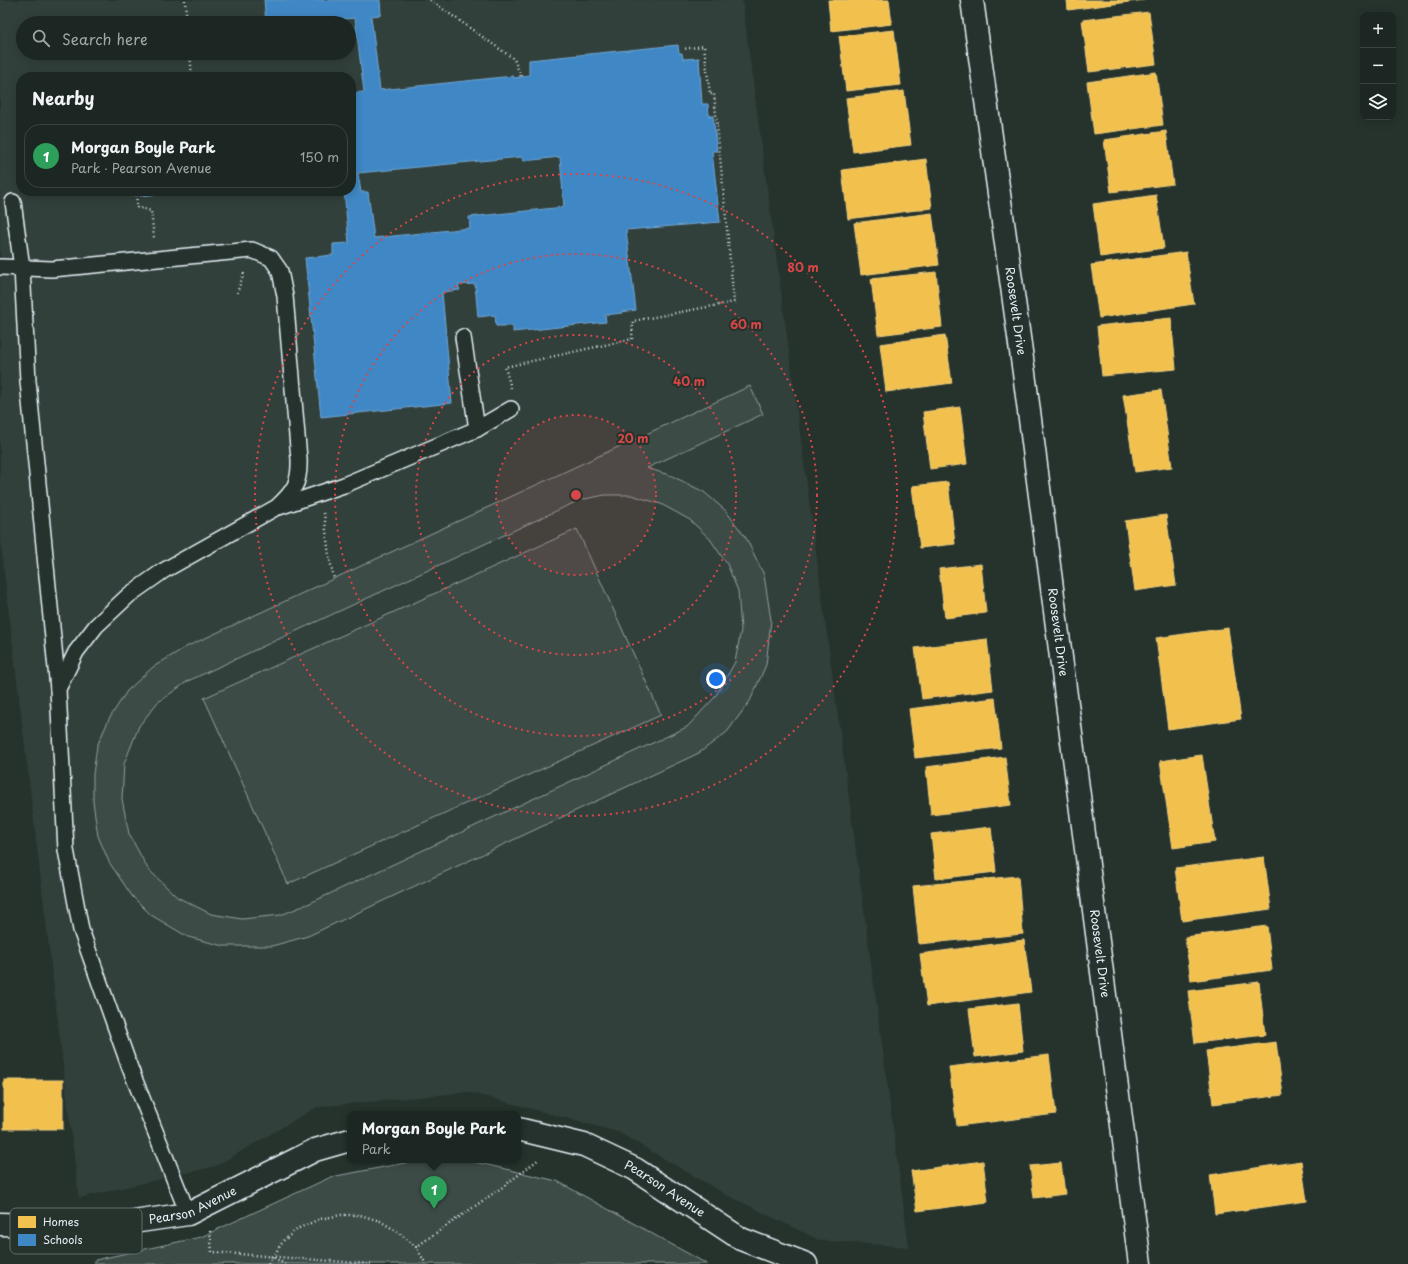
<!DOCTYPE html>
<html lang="en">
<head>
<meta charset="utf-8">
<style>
	:root { --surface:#1c2622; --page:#252e2a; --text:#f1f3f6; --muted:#a0a5a5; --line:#3a4340; --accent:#ff9aa2 }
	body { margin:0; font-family:"Playpen Sans",sans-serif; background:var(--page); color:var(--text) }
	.controls { position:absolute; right:12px; top:12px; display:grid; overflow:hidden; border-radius:8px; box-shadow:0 2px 10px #0003 }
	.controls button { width:36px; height:36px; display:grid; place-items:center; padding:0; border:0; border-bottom:1px solid var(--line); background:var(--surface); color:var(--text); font:20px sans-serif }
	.you { position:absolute; left:716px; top:679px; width:14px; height:14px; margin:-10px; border:3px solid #fff; border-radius:50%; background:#1a73e8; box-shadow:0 0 0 6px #1a73e833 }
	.badge { display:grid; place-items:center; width:26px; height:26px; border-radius:50%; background:var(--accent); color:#fff; font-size:13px; font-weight:700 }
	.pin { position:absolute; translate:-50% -33px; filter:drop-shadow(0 1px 2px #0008) }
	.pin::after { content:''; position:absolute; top:21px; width:14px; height:12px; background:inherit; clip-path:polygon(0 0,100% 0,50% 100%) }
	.popup { position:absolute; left:347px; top:1111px; width:174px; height:52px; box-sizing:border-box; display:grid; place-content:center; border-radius:8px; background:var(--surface); filter:drop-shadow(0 1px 3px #0005); font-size:13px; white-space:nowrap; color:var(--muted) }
	.popup b { font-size:15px; color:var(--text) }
	.popup::after { content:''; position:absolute; left:50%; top:100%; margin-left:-8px; border:8px solid transparent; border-top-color:var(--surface) }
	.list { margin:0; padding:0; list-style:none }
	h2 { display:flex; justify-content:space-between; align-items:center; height:52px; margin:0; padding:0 16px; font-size:17px }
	h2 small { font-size:13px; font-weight:400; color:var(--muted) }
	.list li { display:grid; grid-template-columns:26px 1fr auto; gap:12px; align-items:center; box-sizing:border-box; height:64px; margin:0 8px 8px; padding:0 8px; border:1px solid var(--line); border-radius:16px }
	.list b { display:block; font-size:15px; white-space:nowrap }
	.list p { margin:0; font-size:13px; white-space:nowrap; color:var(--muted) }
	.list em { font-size:13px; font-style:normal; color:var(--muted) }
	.icon { flex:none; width:22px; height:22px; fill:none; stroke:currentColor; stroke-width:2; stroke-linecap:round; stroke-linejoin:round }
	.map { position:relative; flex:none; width:1408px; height:1264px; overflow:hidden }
	.search { position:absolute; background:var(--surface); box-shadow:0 2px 10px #0003; left:16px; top:16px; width:340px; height:44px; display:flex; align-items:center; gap:10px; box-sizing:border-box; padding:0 14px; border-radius:22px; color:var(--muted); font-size:15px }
	.panel { position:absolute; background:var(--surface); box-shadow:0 2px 10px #0003; left:16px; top:72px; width:340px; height:124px; border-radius:16px }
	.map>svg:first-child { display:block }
	.built { fill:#333f3a; fill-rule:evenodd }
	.green { fill:#3e4b47; stroke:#939ea0; fill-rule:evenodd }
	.homes { fill:#f2c14e; stroke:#efcf81 }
	.schools { fill:#3f88c5; stroke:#72a8d4; fill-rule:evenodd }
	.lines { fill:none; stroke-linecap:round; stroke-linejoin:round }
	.lane-casing { stroke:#e8f1f8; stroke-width:18 }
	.street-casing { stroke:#e8f1f8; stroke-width:25 }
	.path { stroke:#e8f1f8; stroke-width:2.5; stroke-dasharray:1 3; stroke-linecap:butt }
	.lane { stroke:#26332d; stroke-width:15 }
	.street { stroke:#26332d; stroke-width:22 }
	.ring { fill:none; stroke:#d94647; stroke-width:2; stroke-dasharray:2 4 }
	.labels { text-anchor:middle; stroke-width:4; stroke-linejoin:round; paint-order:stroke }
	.street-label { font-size:12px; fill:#e8f1f8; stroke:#26332d }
	.key { fill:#26332d; stroke:#606c6a; stroke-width:1 }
	.key-label { font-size:11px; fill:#e8f1f8 }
	.centre { fill:#d94647; stroke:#26332d; stroke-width:2 }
	.ring-label { font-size:12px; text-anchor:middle; font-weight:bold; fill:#d94647; stroke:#26332d; stroke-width:4; stroke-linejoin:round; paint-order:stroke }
</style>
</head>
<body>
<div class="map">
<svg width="1408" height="1264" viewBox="0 0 1408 1264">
	<rect width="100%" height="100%" fill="#26332d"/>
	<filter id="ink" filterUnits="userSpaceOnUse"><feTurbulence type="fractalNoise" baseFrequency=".025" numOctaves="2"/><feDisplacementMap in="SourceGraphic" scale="8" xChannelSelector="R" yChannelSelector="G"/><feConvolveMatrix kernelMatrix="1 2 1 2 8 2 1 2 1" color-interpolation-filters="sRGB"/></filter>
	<g filter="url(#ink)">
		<path class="built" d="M0,0H742L909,1247L819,1240L725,1194L618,1132L468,1092L317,1107L216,1166L79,1198L0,538ZM23,23H349V53H23ZM21,77H351V191H21Z"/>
		<g class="green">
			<path d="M750,386L763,414L647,468L672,476L704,492L726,511L746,538L764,575L771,620L766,665L750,701L727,732L699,753L308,936L272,946H224L188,937L151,915L132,896L109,862L98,836L93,802V774L97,746L109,719L127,691L153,667L186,647ZM605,495H631L661,504L690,520L710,539L727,564L738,591L741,630L735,662L715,697L687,727L310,903L281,915L242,919L211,914L177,897L148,869L129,834L122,799L124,764L139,726L157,703L188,681L580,500Z"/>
			<polygon points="577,529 661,715 288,884 204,698"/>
			<polygon points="421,1160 466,1160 557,1181 707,1264 95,1264 95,1260 201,1237 331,1177"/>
		</g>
		<g class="homes">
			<polygon points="828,0 889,0 892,24 831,31"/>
			<polygon points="1067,0 1144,0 1068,10"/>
			<polygon points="1149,12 1156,64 1089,72 1082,20"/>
			<polygon points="894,30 901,85 846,91 839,36"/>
			<polygon points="1156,72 1163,125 1094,134 1087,82"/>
			<polygon points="904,91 911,145 853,152 846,98"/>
			<polygon points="1166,131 1173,184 1111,192 1104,140"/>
			<polygon points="926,159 932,208 848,219 842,170"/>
			<polygon points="1156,195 1164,248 1100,257 1093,204"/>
			<polygon points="932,213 939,265 861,275 854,223"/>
			<polygon points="1186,252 1194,304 1099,318 1091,265"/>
			<polygon points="936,272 942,327 878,335 871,279"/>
			<polygon points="1171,318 1176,369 1102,376 1097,326"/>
			<polygon points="945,335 952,383 886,392 880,344"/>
			<polygon points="1161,390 1172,467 1135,472 1123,395"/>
			<polygon points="960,407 967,464 930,469 923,412"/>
			<polygon points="948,482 955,544 920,548 912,486"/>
			<polygon points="1166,515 1176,585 1135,591 1125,521"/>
			<polygon points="981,564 986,613 945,618 939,569"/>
			<polygon points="1228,628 1241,719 1168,729 1156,638"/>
			<polygon points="987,639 993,690 922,699 915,648"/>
			<polygon points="995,698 1001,748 915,758 909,709"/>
			<polygon points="1202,755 1215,842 1173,848 1160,761"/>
			<polygon points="1005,757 1011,805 931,815 926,767"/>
			<polygon points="991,827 996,872 936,879 931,834"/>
			<polygon points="1264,857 1271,909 1182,921 1175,868"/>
			<polygon points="1018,876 1023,934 919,944 913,886"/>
			<polygon points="1267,926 1272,970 1191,981 1185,937"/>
			<polygon points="1024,940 1031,992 927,1006 920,954"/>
			<polygon points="1259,982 1265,1035 1195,1043 1188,991"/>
			<polygon points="1018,1003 1023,1051 975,1057 969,1009"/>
			<polygon points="1276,1042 1283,1095 1213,1104 1206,1051"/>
			<polygon points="1049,1055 1056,1114 957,1126 949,1067"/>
			<rect x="4" y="1080" width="59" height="49"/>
			<polygon points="983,1161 988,1202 917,1211 911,1171"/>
			<polygon points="1301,1161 1307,1201 1215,1214 1210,1175"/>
			<polygon points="1061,1163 1065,1194 1034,1198 1030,1166"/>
		</g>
		<g class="schools">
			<path d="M264,0H380L381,15L371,16L380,90L513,76L514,78L521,77L529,75V60L678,45L679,53H682L683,59L699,58L702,104H708L709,116H713L717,151H712L720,222L626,230L636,310L621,312L622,313L605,315L606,322L513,332V326H496L495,315L478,317L475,284L458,285L460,290L442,292L452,403L321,417L305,258L333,255V244L349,243L344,191H351V93L364,92L355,18L300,23H266ZM521,157L524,161L560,157L564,207L469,217L470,228L374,238L368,192H361L358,173Z"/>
			<polygon points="140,191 190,191 140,196"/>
		</g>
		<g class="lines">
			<defs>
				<g id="lane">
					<polyline points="13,202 22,268 28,381 58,689"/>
					<path d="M0,267L52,269L252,250L271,258L280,271L285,296L299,459C300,483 294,491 277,507L163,571L129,595L96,626L76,652L58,689L66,850L81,930L130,1068L188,1214"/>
					<polyline points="463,337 477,429"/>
					<polyline points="279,507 344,485 477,429 511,409"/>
				</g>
				<g id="street">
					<path id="s1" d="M972,0L1024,373L1140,1264"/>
					<path id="s2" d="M518,1129L584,1145L635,1169L741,1239L806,1264"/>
					<path id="s3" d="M0,1224L99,1227L188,1214L315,1150L350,1140"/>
				</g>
			</defs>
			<use href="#lane" class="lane-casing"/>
			<use href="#street" class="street-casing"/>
			<g class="path">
				<polyline points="185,0 187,23"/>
				<polyline points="430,0 514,59 521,77"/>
				<polyline points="190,53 192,77"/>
				<polyline points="136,191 137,207 151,211 154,238"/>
				<polyline points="237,293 244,273"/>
				<polyline points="511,388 505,367 632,339 633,321 734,302 714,94 710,94 704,46 683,49"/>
				<polyline points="324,513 329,556 334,579"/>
				<polyline points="210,1231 212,1252 371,1264"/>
				<polyline points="416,1247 504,1186 539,1159"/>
				<polyline points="274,1258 285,1264"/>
				<polyline points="268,1264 284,1240 299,1228 320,1219 341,1215 360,1215 380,1221 398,1232 416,1247 426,1264"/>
			</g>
			<use href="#lane" class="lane"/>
			<use href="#street" class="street"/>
		</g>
	</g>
	<circle cx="576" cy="495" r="80" fill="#d94647" fill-opacity=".12"/>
	<g class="ring">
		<circle cx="576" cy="495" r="80"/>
		<circle cx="576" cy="495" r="160"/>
		<circle cx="576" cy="495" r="241"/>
		<circle cx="576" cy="495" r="321"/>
	</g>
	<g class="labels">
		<g class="street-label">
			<text dy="4" stroke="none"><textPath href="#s1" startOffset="314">Roosevelt Drive</textPath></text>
			<text dy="4" stroke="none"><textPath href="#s1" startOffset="638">Roosevelt Drive</textPath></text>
			<text dy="4" stroke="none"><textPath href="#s1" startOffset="962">Roosevelt Drive</textPath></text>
			<text dy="4" stroke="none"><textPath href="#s2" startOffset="160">Pearson Avenue</textPath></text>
			<text dy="4" stroke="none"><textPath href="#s3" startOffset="196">Pearson Avenue</textPath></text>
		</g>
	</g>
	<rect x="10" y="1208" width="132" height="46" rx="6" class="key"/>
	<rect x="18" y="1216" width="18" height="12" fill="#f2c14e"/>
	<rect x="18" y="1234" width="18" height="12" fill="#3f88c5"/>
	<g class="key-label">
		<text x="43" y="1226">Homes</text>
		<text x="43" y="1244">Schools</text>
	</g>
	<circle cx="576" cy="495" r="6" class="centre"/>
	<g class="ring-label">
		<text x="803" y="272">80 m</text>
		<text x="746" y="329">60 m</text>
		<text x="689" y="386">40 m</text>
		<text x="633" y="443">20 m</text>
	</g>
</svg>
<div class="controls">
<button>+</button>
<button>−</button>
<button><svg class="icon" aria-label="layers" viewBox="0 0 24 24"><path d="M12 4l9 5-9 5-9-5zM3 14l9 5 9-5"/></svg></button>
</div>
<div class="you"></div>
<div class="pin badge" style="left:434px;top:1209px;background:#2e9e5b">1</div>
<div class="popup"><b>Morgan Boyle Park</b>Park</div>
<div class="search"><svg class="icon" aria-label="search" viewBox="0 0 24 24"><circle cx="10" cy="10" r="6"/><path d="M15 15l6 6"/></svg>Search here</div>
<section class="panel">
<h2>Nearby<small></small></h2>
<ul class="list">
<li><span class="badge" style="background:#2e9e5b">1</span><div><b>Morgan Boyle Park</b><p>Park · Pearson Avenue</p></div><em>150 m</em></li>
</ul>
</section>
</div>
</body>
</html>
